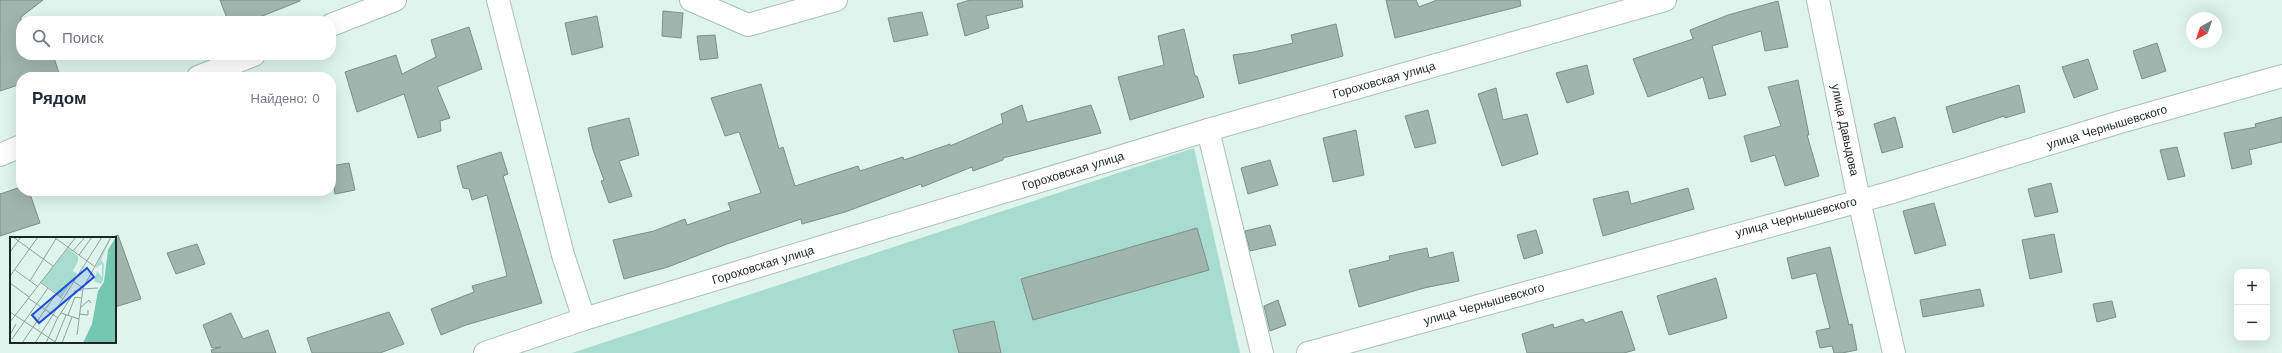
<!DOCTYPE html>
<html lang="ru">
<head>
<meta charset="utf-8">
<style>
	:root { --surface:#fff; --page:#f6f6f7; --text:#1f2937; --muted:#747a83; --line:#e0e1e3 }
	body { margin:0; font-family:"Work Sans",sans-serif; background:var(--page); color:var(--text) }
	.controls { position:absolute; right:12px; bottom:12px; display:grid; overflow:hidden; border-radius:8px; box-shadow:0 4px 16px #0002 }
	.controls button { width:36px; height:36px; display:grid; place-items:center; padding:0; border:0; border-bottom:1px solid var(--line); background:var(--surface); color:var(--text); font:20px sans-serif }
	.compass { position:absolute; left:2186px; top:12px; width:36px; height:36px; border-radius:50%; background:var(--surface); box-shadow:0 4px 16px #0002; rotate:220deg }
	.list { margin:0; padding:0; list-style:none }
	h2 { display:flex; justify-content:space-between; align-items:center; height:52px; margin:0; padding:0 16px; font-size:17px }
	h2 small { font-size:13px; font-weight:400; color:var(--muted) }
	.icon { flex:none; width:22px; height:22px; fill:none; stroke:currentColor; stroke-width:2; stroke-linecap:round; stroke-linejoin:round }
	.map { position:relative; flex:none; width:2282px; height:353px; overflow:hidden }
	.search { position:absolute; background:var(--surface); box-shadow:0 4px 16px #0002; left:16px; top:16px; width:320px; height:44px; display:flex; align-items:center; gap:10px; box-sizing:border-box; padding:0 14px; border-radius:16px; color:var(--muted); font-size:15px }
	.panel { position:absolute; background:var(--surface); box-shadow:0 4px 16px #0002; left:16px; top:72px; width:320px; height:124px; border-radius:16px }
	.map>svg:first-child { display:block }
	.green { fill:#a8dcce }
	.building { fill:#a1b5af; stroke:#7c8f89 }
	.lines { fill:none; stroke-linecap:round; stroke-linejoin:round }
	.minor-casing { stroke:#abbfb9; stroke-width:24 }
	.minor { stroke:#fff; stroke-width:22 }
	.labels { text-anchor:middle; stroke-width:4; stroke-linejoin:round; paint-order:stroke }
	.street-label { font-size:12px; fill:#1e2624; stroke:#fff }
	.inset-road { fill:none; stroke:#91a29d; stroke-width:1 }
	.view { fill:#1d4ed8; fill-opacity:0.15; stroke:#1d4ed8; stroke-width:2 }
	.inset-edge { fill:none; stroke:#1e2624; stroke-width:2 }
</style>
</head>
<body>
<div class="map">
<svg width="2282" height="353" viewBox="0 0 2282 353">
	<rect width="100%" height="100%" fill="#def4ed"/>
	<polygon class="green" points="1194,148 1240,353 572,353"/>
	<g class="building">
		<polygon points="0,0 43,0 21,17 21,55 53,55 59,73 45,77 21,77 21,84 0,91"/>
		<polygon points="220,0 300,0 300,1 250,21 228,21"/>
		<polygon points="970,0 1022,0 1023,7 986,16 989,28 965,36 957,4"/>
		<polygon points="1386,0 1416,0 1419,7 1437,0 1520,0 1521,6 1395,38"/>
		<polygon points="1778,1 1788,47 1765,51 1761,31 1712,46 1726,95 1709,99 1703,77 1648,97 1633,59 1693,39 1690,30 1728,15"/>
		<polygon points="663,11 683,13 681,38 662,36"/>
		<polygon points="922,12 928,35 894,42 888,18"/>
		<polygon points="597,16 603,47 572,55 565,23"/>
		<polygon points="1336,24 1343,56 1239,84 1233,55 1254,52 1293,43 1291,35"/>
		<polygon points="469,27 482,69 437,87 450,118 440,121 441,131 418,138 404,94 357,112 345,72 396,55 402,74 436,57 431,40"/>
		<polygon points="1184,29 1195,76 1197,76 1204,97 1130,120 1118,77 1164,65 1158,36"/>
		<polygon points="715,35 718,58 700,60 697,36"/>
		<polygon points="2157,43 2166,71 2142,79 2133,51"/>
		<polygon points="2088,59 2098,89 2074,98 2062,67"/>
		<polygon points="1587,65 1594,94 1567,103 1556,73"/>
		<polygon points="1798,80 1809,135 1807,135 1819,176 1785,186 1775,155 1751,162 1744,136 1781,126 1768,87"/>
		<polygon points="761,84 779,149 783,147 795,186 858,166 860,171 903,157 904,160 950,144 950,146 1003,123 1001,114 1022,105 1027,122 1091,105 1101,133 1003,158 1003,160 973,171 972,167 922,187 921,184 845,212 802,224 801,219 727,244 668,267 624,279 613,240 654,231 685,219 687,225 731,210 728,203 761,193 739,132 725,136 711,98"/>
		<polygon points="2019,85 2025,112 2005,118 2004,116 1953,133 1946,107"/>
		<polygon points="1496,88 1503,120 1527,114 1538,154 1502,166 1478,94"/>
		<polygon points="1428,110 1436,143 1415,148 1405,116"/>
		<polygon points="1895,117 1903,147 1882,153 1874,124"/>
		<polygon points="2282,117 2282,142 2249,150 2252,164 2232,169 2224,133 2256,127 2255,124"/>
		<polygon points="629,118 639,155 619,161 632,196 609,203 601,181 604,180 593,150 588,128"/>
		<polygon points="1356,130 1364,175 1333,182 1323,138"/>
		<polygon points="2177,147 2185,176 2168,180 2160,150"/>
		<polygon points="501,152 508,174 503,176 542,303 466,325 441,335 431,309 474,292 472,286 507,276 487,195 472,200 469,189 463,188 457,166"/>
		<polygon points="1270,160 1278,185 1248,194 1241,168"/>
		<polygon points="349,163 355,190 335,194 331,166"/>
		<polygon points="2051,183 2058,212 2035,217 2028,189"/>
		<polygon points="21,187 21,191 29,191 40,223 0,236 0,194"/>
		<polygon points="1688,188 1694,209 1603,236 1593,199 1628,191 1631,204"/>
		<polygon points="1934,203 1946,245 1915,254 1903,211"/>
		<polygon points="1270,225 1276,245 1250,251 1245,231"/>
		<polygon points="1197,228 1209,270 1033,320 1021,279"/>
		<polygon points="1536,230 1543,253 1524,259 1517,235"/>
		<polygon points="2054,234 2062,272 2030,279 2022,240"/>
		<polygon points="118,235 141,299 115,307 115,236"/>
		<polygon points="197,244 205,264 176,274 167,253"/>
		<polygon points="1830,247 1849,325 1852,324 1857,350 1842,353 1834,353 1832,346 1820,348 1816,331 1830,328 1816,273 1792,279 1787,258"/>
		<polygon points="1427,248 1429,258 1453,252 1459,281 1424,288 1359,307 1349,270 1390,260 1389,256"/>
		<polygon points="1716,278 1727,318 1669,335 1657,296"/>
		<polygon points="1980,289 1984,306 1923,317 1920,300"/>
		<polygon points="1278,300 1286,325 1270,331 1264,306"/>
		<polygon points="2112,301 2116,317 2097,322 2093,304"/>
		<polygon points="1622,311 1635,350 1624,353 1527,353 1522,334 1553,324 1554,328 1583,319 1585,323"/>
		<polygon points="389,312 404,344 380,353 312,353 307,338"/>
		<polygon points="231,313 243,339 268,330 276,353 212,353 211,350 221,347 212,348 203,325"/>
		<polygon points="994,321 1001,353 959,353 953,330"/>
	</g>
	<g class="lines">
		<defs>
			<g id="minor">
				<polyline points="498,0 563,255 584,319"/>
				<polyline points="691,0 748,25 836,0"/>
				<polyline points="1818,0 1859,200 1894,353"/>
				<polyline points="331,25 395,0"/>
				<polyline points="198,77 254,55"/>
				<polyline points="1208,130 1262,353"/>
				<polyline points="0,155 21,146"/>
				<polyline points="485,353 584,319 1208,130 1665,0"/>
				<polyline points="1308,353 1889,193 2120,122 2282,76"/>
			</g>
		</defs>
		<use href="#minor" class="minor-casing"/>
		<use href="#minor" class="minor"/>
	</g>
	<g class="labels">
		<g class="street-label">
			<text transform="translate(1384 80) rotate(-16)" y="4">Гороховская улица</text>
			<text transform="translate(2107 127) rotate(-17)" y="4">улица Чернышевского</text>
			<text transform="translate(1845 130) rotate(78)" y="4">улица Давыдова</text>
			<text transform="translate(1073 171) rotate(-17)" y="4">Гороховская улица</text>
			<text transform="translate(1796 217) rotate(-15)" y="4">улица Чернышевского</text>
			<text transform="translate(763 265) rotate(-17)" y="4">Гороховская улица</text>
			<text transform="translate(1484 304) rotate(-16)" y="4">улица Чернышевского</text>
		</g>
	</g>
	<g transform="translate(10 237)">
		<rect width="106" height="106" fill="#def4ed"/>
		<path d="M101,0L91,23L94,27L93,43L91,47L84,44L87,34L92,40V27L85,31ZM58,11L68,19V24L63,34L67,37L52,60L31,45Z" fill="#a8dcce"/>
		<path d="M106,0V106H73L82,87L88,54L94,45L98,13Z" fill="#75c7b2"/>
		<path class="inset-road" d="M3,0L43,29M44,0L84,29M63,14L75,0M0,15L11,0M69,18L82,0M5,33L27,49M0,39L28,0M20,44L47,0M63,44L73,51M30,45L52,61M0,46L19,60M73,52L88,51M18,61L48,81M70,71L79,63L81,66M0,75L47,106M51,76L69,82M69,77L78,78V73M58,78L65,60L71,61M0,85L66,0M0,98L6,87M67,98L73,51L101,0M2,102L38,51M45,105L56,78M12,106L46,57M25,106L92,0M36,106L47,82L65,54L72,53M52,106L62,80"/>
		<path class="view" d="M77,31L84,40L29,86L22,78Z"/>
		<rect width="106" height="106" class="inset-edge"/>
	</g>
</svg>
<div class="controls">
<button>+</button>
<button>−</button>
</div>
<svg class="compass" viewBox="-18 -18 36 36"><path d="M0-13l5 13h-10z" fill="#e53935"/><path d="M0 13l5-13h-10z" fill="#747a83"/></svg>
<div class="search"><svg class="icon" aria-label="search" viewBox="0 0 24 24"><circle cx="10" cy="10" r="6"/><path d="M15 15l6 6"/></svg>Поиск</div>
<section class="panel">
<h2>Рядом<small>Найдено: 0</small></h2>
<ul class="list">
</ul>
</section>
</div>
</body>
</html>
